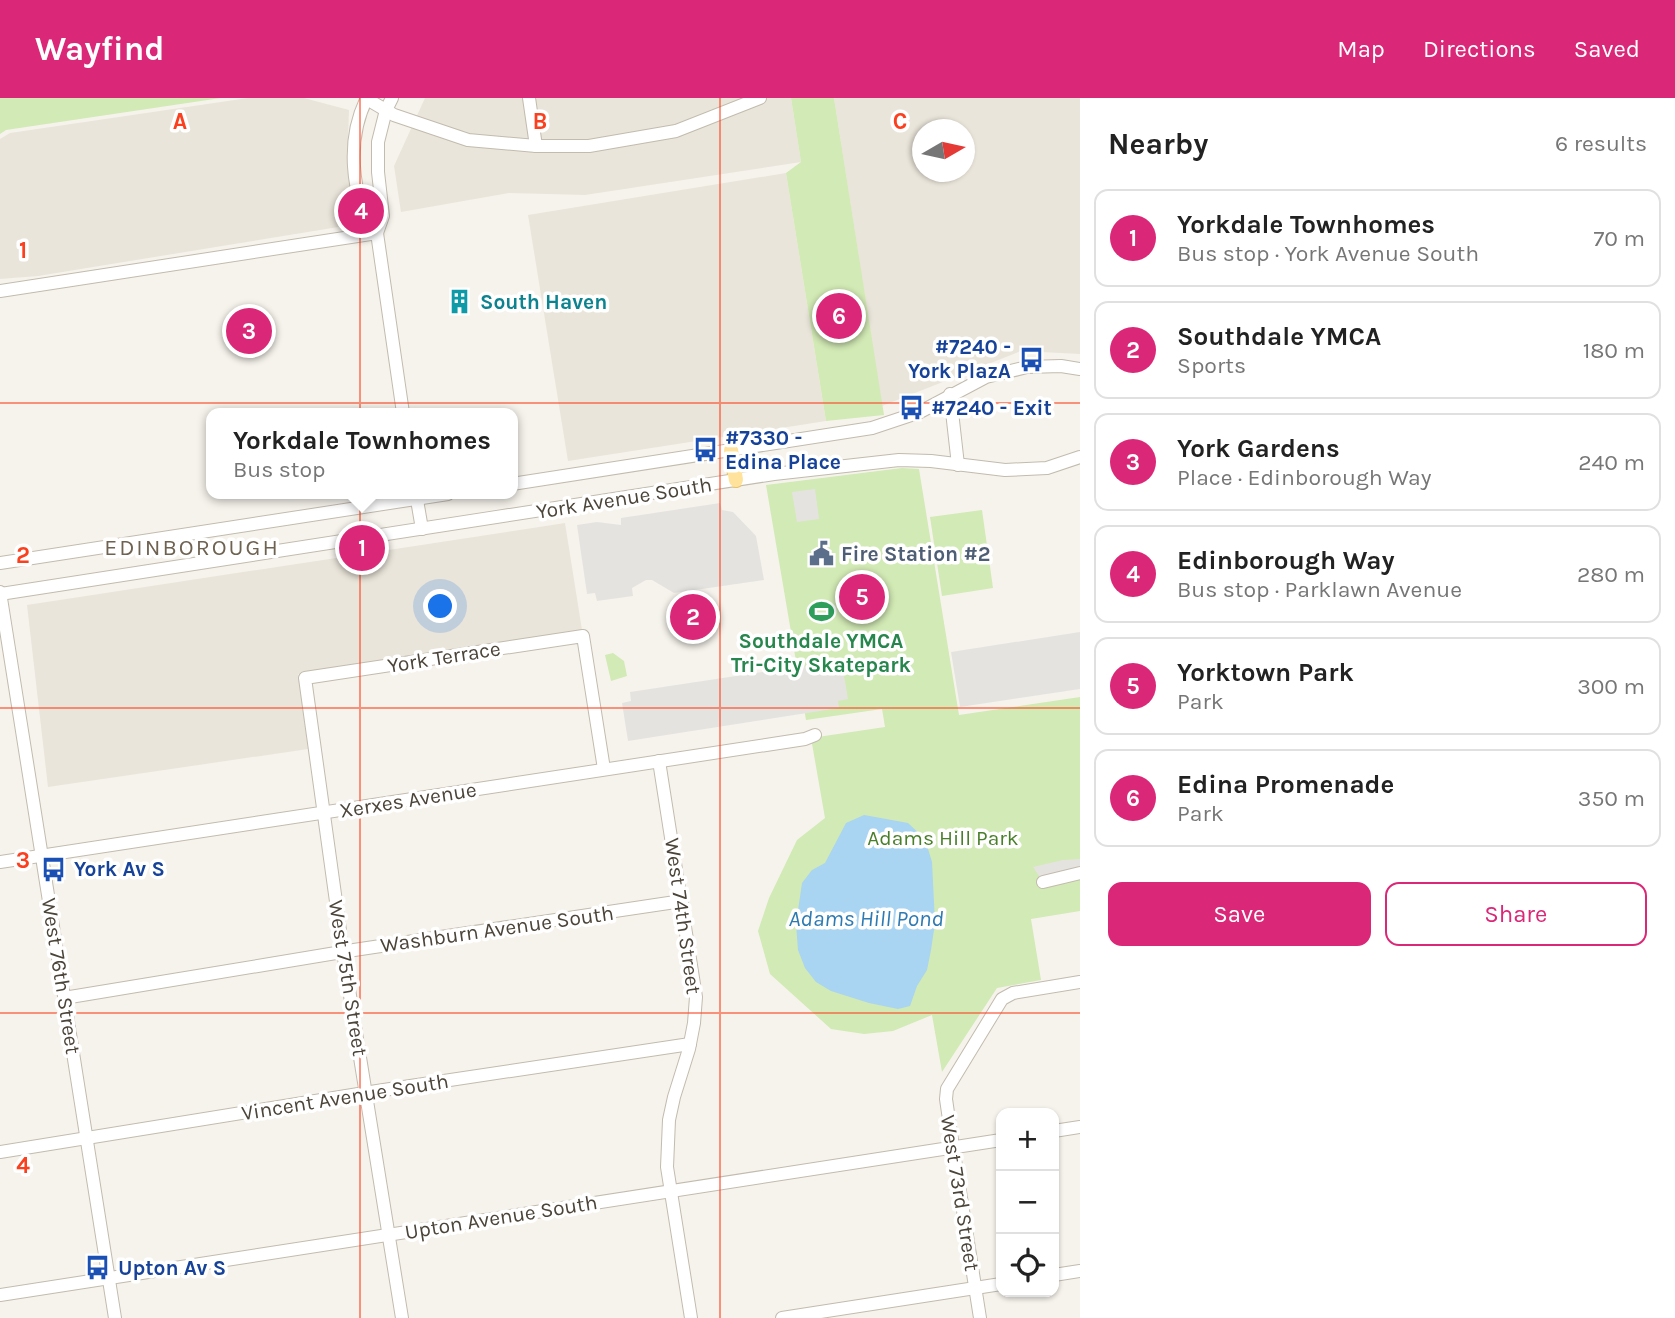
<!DOCTYPE html>
<html lang="en">
<head>
<meta charset="utf-8">
<style>
	:root { --surface:#fff; --page:#f6f6f6; --text:#222; --muted:#767676; --line:#e0e0e0; --accent:#db2777 }
	body { margin:0; font-family:Karla,sans-serif; background:var(--page); color:var(--text) }
	.controls { position:absolute; right:21px; bottom:21px; display:grid; overflow:hidden; border-radius:14px; box-shadow:0 2px 5px #0004 }
	.controls button { width:63px; height:63px; display:grid; place-items:center; padding:0; border:0; border-bottom:2px solid var(--line); background:var(--surface); color:var(--text); font:35px sans-serif }
	.compass { position:absolute; left:912px; top:21px; width:63px; height:63px; border-radius:50%; background:var(--surface); box-shadow:0 2px 5px #0004; rotate:81deg }
	.you { position:absolute; left:441px; top:509px; width:24px; height:24px; margin:-18px; border:5px solid #fff; border-radius:50%; background:#1a73e8; box-shadow:0 0 0 10px #1a73e833 }
	.badge { display:grid; place-items:center; width:46px; height:46px; border-radius:50%; background:var(--accent); color:#fff; font-size:23px; font-weight:700 }
	.pin { position:absolute; translate:-50% -50%; border:4px solid #fff; box-shadow:0 2px 7px #0006 }
	.popup { position:absolute; left:206px; top:310px; width:312px; height:91px; box-sizing:border-box; display:grid; place-content:center; border-radius:14px; background:var(--surface); filter:drop-shadow(0 2px 5px #0005); font-size:23px; white-space:nowrap; color:var(--muted) }
	.popup b { font-size:26px; color:var(--text) }
	.popup::after { content:''; position:absolute; left:50%; top:100%; margin-left:-14px; border:14px solid transparent; border-top-color:var(--surface) }
	.list { margin:0; padding:0; list-style:none }
	h2 { display:flex; justify-content:space-between; align-items:center; height:91px; margin:0; padding:0 28px; font-size:30px }
	h2 small { font-size:23px; font-weight:400; color:var(--muted) }
	.list li { display:grid; grid-template-columns:46px 1fr auto; gap:21px; align-items:center; box-sizing:border-box; height:98px; margin:0 14px 14px; padding:0 14px; border:2px solid var(--line); border-radius:14px }
	.list b { display:block; font-size:26px; white-space:nowrap }
	.list p { margin:0; font-size:23px; white-space:nowrap; color:var(--muted) }
	.list em { font-size:23px; font-style:normal; color:var(--muted) }
	.actions { display:flex; gap:14px; padding:21px 28px }
	.actions a { flex:1; padding:16px 0; border:2px solid var(--accent); border-radius:14px; text-align:center; font-size:24px; color:var(--accent) }
	.actions .main { background:var(--accent); color:#fff }
	.icon { flex:none; width:38px; height:38px; fill:none; stroke:currentColor; stroke-width:2; stroke-linecap:round; stroke-linejoin:round }
	.map { position:relative; flex:none; width:1080px; height:1220px; overflow:hidden }
	header { display:flex; align-items:center; gap:42px; box-sizing:border-box; height:98px; padding:0 35px; background:var(--accent); color:#fff }
	header strong { font-size:33px }
	nav { display:flex; gap:38px; margin-inline-start:auto; font-size:24px }
	main { display:flex }
	aside { flex:1; background:var(--surface) }
	.map>svg:first-child { display:block }
	.residential { fill:#eae5da; fill-rule:evenodd }
	.green { fill:#d2eab5 }
	.parking { fill:#e5e3e0 }
	.water { fill:#a9d4f2 }
	.lines { fill:none; stroke-linecap:round; stroke-linejoin:round }
	.minor-casing { stroke:#c2bbae; stroke-width:14 }
	.major-casing { stroke:#e6c16a; stroke-width:16 }
	.minor { stroke:#fff; stroke-width:12 }
	.major { stroke:#ffe39c; stroke-width:14 }
	.grid { fill:none; stroke:#fc3f1d; stroke-width:2; stroke-opacity:0.55 }
	.labels { text-anchor:middle; stroke-width:7; stroke-linejoin:round; paint-order:stroke }
	.culture-label { font-size:21px; font-weight:bold; fill:#0d838f; stroke:#fff; text-anchor:start }
	.transit-label { font-size:21px; font-weight:bold; fill:#164399; stroke:#fff; text-anchor:start }
	.street-label { font-size:21px; fill:#4b4439; stroke:#fff }
	.service-label { font-size:21px; font-weight:bold; fill:#4e5e75; stroke:#fff; text-anchor:start }
	.leisure-label { font-size:21px; font-weight:bold; fill:#27864d; stroke:#fff }
	.park-label { font-size:21px; fill:#4a7f2a; stroke:#fff }
	.neighbourhood-label { font-size:23px; letter-spacing:2px; fill:#6e6250; stroke:#fff }
	.water-label { font-size:23px; font-style:italic; fill:#2e7ab2; stroke:#fff }
	.grid-label { font-size:23px; text-anchor:middle; font-weight:bold; fill:#fc3f1d; stroke:#fff; stroke-width:7; stroke-linejoin:round; paint-order:stroke }
</style>
</head>
<body>
<header>
<strong>Wayfind</strong>
<nav><a>Map</a><a>Directions</a><a>Saved</a></nav>
</header>
<main>
<div class="map">
<svg width="1080" height="1220" viewBox="0 0 1080 1220">
	<rect width="100%" height="100%" fill="#f6f3ec"/>
	<g class="residential">
		<polygon points="248,0 304,0 349,12 347,69 357,126 38,178 0,181 0,41 10,35"/>
		<polygon points="425,0 791,0 801,64 585,97 509,95 401,114 394,68"/>
		<path d="M834,0H1080V256L1021,253L882,308ZM922,32H964V74H922Z"/>
		<polygon points="786,75 826,323 568,363 528,117"/>
		<polygon points="565,425 582,532 298,576 308,651 48,689 27,507"/>
	</g>
	<g class="green">
		<polygon points="0,0 221,0 6,32 0,36"/>
		<polygon points="791,0 834,0 884,317 826,323 786,75 801,64"/>
		<polygon points="902,370 919,371 959,617 1080,599 1080,813 1031,821 1041,882 997,890 942,974 932,917 893,933 864,936 831,931 770,876 758,833 769,800 797,742 825,720 811,640 885,629 882,611 806,622 766,387"/>
		<polygon points="982,412 993,490 942,498 930,419"/>
		<polygon points="613,555 624,563 627,578 611,583 605,557"/>
	</g>
	<g class="parking">
		<polygon points="815,391 819,421 797,424 792,394"/>
		<polygon points="720,405 722,412 733,414 756,438 764,482 674,495 652,482 646,482 632,490 633,498 597,503 595,495 587,496 577,427 597,424 621,427 621,420"/>
		<polygon points="1080,534 1080,591 960,609 951,554"/>
		<polygon points="804,564 806,571 842,566 848,601 838,603 839,610 628,643 622,605 631,603 630,594 788,570 788,566"/>
		<polygon points="1080,761 1080,775 1043,784 1033,769 1063,762"/>
	</g>
	<polygon class="water" points="864,717 908,725 925,741 932,764 935,825 931,852 927,872 917,888 910,908 898,911 869,905 831,893 816,884 805,870 798,852 796,826 802,785 812,772 825,765 846,725"/>
	<g class="lines">
		<defs>
			<g id="minor">
				<path d="M367,0C347,39 349,99 377,135L403,315"/>
				<polyline points="529,0 536,48"/>
				<polyline points="367,1 394,17 468,42 536,48 589,48 676,33 760,0"/>
				<polyline points="377,135 383,118 378,74 378,44 386,12 392,0"/>
				<polyline points="0,193 377,135"/>
				<polyline points="950,296 958,367"/>
				<polyline points="512,386 872,330 920,314 986,279 1027,269 1061,268 1080,271"/>
				<polyline points="416,396 422,431"/>
				<polyline points="0,465 448,396"/>
				<polyline points="0,494 115,1220"/>
				<polyline points="0,496 774,376 899,362 931,363 1005,372 1047,370 1080,359"/>
				<polyline points="659,663 696,899 694,925 689,951 674,999 669,1022 667,1069 691,1220"/>
				<polyline points="0,764 805,641 815,637"/>
				<polyline points="1043,784 1080,775"/>
				<polyline points="64,900 354,852 682,803"/>
				<polyline points="1054,1033 1080,1029"/>
				<polyline points="0,1054 377,993 690,946"/>
				<polyline points="1054,1177 1080,1173"/>
				<polyline points="0,1197 1001,1042"/>
				<polyline points="402,1220 343,854 305,580 583,538 604,671"/>
				<polyline points="782,1220 1001,1186"/>
				<polyline points="980,1220 953,1049 946,1001 947,991 1002,901 1013,895 1080,884"/>
			</g>
			<polyline id="major" points="731,352 736,382"/>
		</defs>
		<use href="#minor" class="minor-casing"/>
		<use href="#major" class="major-casing"/>
		<use href="#minor" class="minor"/>
		<use href="#major" class="major"/>
	</g>
	<path class="grid" d="M360,0V1220M720,0V1220M0,305H1080M0,610H1080M0,915H1080"/>
	<defs>
		<symbol id="building-bare" viewBox="-9 -9 18 18"><path d="M-4-6H4V6H1V3H-1V6H-4ZM-2.5-4.3h1.7v1.8h-1.7ZM.8-4.3h1.7v1.8H.8ZM-2.5-1h1.7V.8h-1.7ZM.8-1h1.7V.8H.8Z" fill="#0f9aa8" stroke="#fff" stroke-width="2.5" paint-order="stroke"/></symbol>
		<symbol id="bus-bare" viewBox="-9 -9 18 18"><path d="M-5-6H5V4H4V6H2V4H-2V6H-4V4H-5ZM-3.5-4V0h7V-4ZM-3.5 1.2v1.5H-2V1.2ZM2 1.2v1.5H3.5V1.2Z" fill="#1a4fb4" stroke="#fff" stroke-width="2.5" paint-order="stroke"/></symbol>
		<symbol id="civic-bare" viewBox="-9 -9 18 18"><path d="M-.6-6.5H3V-4.5H.6V-3L4-1V1h2V6H-6V1h2V-1L-.6-3ZM-1.2 2.5V6h2.4V2.5Z" fill="#5c6f8a" stroke="#fff" stroke-width="2.5" paint-order="stroke"/></symbol>
		<symbol id="stadium-bare" viewBox="-9 -9 18 18"><path d="M0-5a6.5 5 0 1 0 0 10a6.5 5 0 1 0 0-10ZM-3.5-1.8h7v3.6h-7Z" fill="#2e9e5b" stroke="#fff" stroke-width="2.5" paint-order="stroke"/></symbol>
	</defs>
	<g fill-rule="evenodd">
		<use href="#building-bare" x="442" y="186" width="35" height="35"/>
		<use href="#bus-bare" x="1014" y="244" width="35" height="35"/>
		<use href="#bus-bare" x="894" y="292" width="35" height="35"/>
		<use href="#bus-bare" x="688" y="334" width="35" height="35"/>
		<use href="#civic-bare" x="804" y="438" width="35" height="35"/>
		<use href="#stadium-bare" x="804" y="496" width="35" height="35"/>
		<use href="#bus-bare" x="36" y="754" width="35" height="35"/>
		<use href="#bus-bare" x="80" y="1152" width="35" height="35"/>
	</g>
	<g class="labels">
		<g class="culture-label">
			<text x="480" y="211">South Haven</text>
		</g>
		<g class="transit-label">
			<text x="1011" y="256" text-anchor="end">#7240 -<tspan x="1011" dy="24">York PlazA</tspan></text>
			<text x="931" y="317">#7240 - Exit</text>
			<text x="725" y="347">#7330 -<tspan x="725" dy="24">Edina Place</tspan></text>
			<text x="74" y="778">York Av S</text>
			<text x="118" y="1177">Upton Av S</text>
		</g>
		<g class="street-label">
			<text transform="translate(624 400) rotate(-9)" y="7">York Avenue South</text>
			<text transform="translate(444 559) rotate(-9)" y="7">York Terrace</text>
			<text transform="translate(408 702) rotate(-9)" y="7">Xerxes Avenue</text>
			<text transform="translate(683 818) rotate(82)" y="7">West 74th Street</text>
			<text transform="translate(497 831) rotate(-8)" y="7">Washburn Avenue South</text>
			<text transform="translate(61 878) rotate(81)" y="7">West 76th Street</text>
			<text transform="translate(348 880) rotate(81)" y="7">West 75th Street</text>
			<text transform="translate(345 999) rotate(-9)" y="7">Vincent Avenue South</text>
			<text transform="translate(960 1095) rotate(81)" y="7">West 73rd Street</text>
			<text transform="translate(501 1119) rotate(-9)" y="7">Upton Avenue South</text>
		</g>
		<g class="service-label">
			<text x="841" y="463">Fire Station #2</text>
		</g>
		<g class="leisure-label">
			<text x="821" y="550">Southdale YMCA<tspan x="821" dy="24">Tri-City Skatepark</tspan></text>
		</g>
		<g class="park-label">
			<text x="943" y="747">Adams Hill Park</text>
		</g>
		<g class="neighbourhood-label">
			<text x="192" y="457">EDINBOROUGH</text>
		</g>
		<g class="water-label">
			<text x="866" y="828">Adams Hill Pond</text>
		</g>
	</g>
	<g class="grid-label">
		<text x="180" y="31">A</text>
		<text x="540" y="31">B</text>
		<text x="900" y="31">C</text>
		<text x="23" y="160">1</text>
		<text x="23" y="465">2</text>
		<text x="23" y="770">3</text>
		<text x="23" y="1075">4</text>
	</g>
</svg>
<div class="controls">
<button>+</button>
<button>−</button>
<button><svg class="icon" aria-label="locate" viewBox="0 0 24 24"><circle cx="12" cy="12" r="6"/><path d="M12 2v4M12 18v4M2 12h4M18 12h4"/></svg></button>
</div>
<svg class="compass" viewBox="-18 -18 36 36"><path d="M0-13l5 13h-10z" fill="#e53935"/><path d="M0 13l5-13h-10z" fill="#767676"/></svg>
<div class="you"></div>
<div class="pin badge" style="left:362px;top:450px">1</div>
<div class="popup"><b>Yorkdale Townhomes</b>Bus stop</div>
<div class="pin badge" style="left:693px;top:519px">2</div>
<div class="pin badge" style="left:249px;top:233px">3</div>
<div class="pin badge" style="left:361px;top:113px">4</div>
<div class="pin badge" style="left:862px;top:499px">5</div>
<div class="pin badge" style="left:839px;top:218px">6</div>
</div>
<aside>
<h2>Nearby<small>6 results</small></h2>
<ul class="list">
<li><span class="badge">1</span><div><b>Yorkdale Townhomes</b><p>Bus stop · York Avenue South</p></div><em>70 m</em></li>
<li><span class="badge">2</span><div><b>Southdale YMCA</b><p>Sports</p></div><em>180 m</em></li>
<li><span class="badge">3</span><div><b>York Gardens</b><p>Place · Edinborough Way</p></div><em>240 m</em></li>
<li><span class="badge">4</span><div><b>Edinborough Way</b><p>Bus stop · Parklawn Avenue</p></div><em>280 m</em></li>
<li><span class="badge">5</span><div><b>Yorktown Park</b><p>Park</p></div><em>300 m</em></li>
<li><span class="badge">6</span><div><b>Edina Promenade</b><p>Park</p></div><em>350 m</em></li>
</ul>
<div class="actions"><a class="main">Save</a><a>Share</a></div>
</aside>
</main>
</body>
</html>
